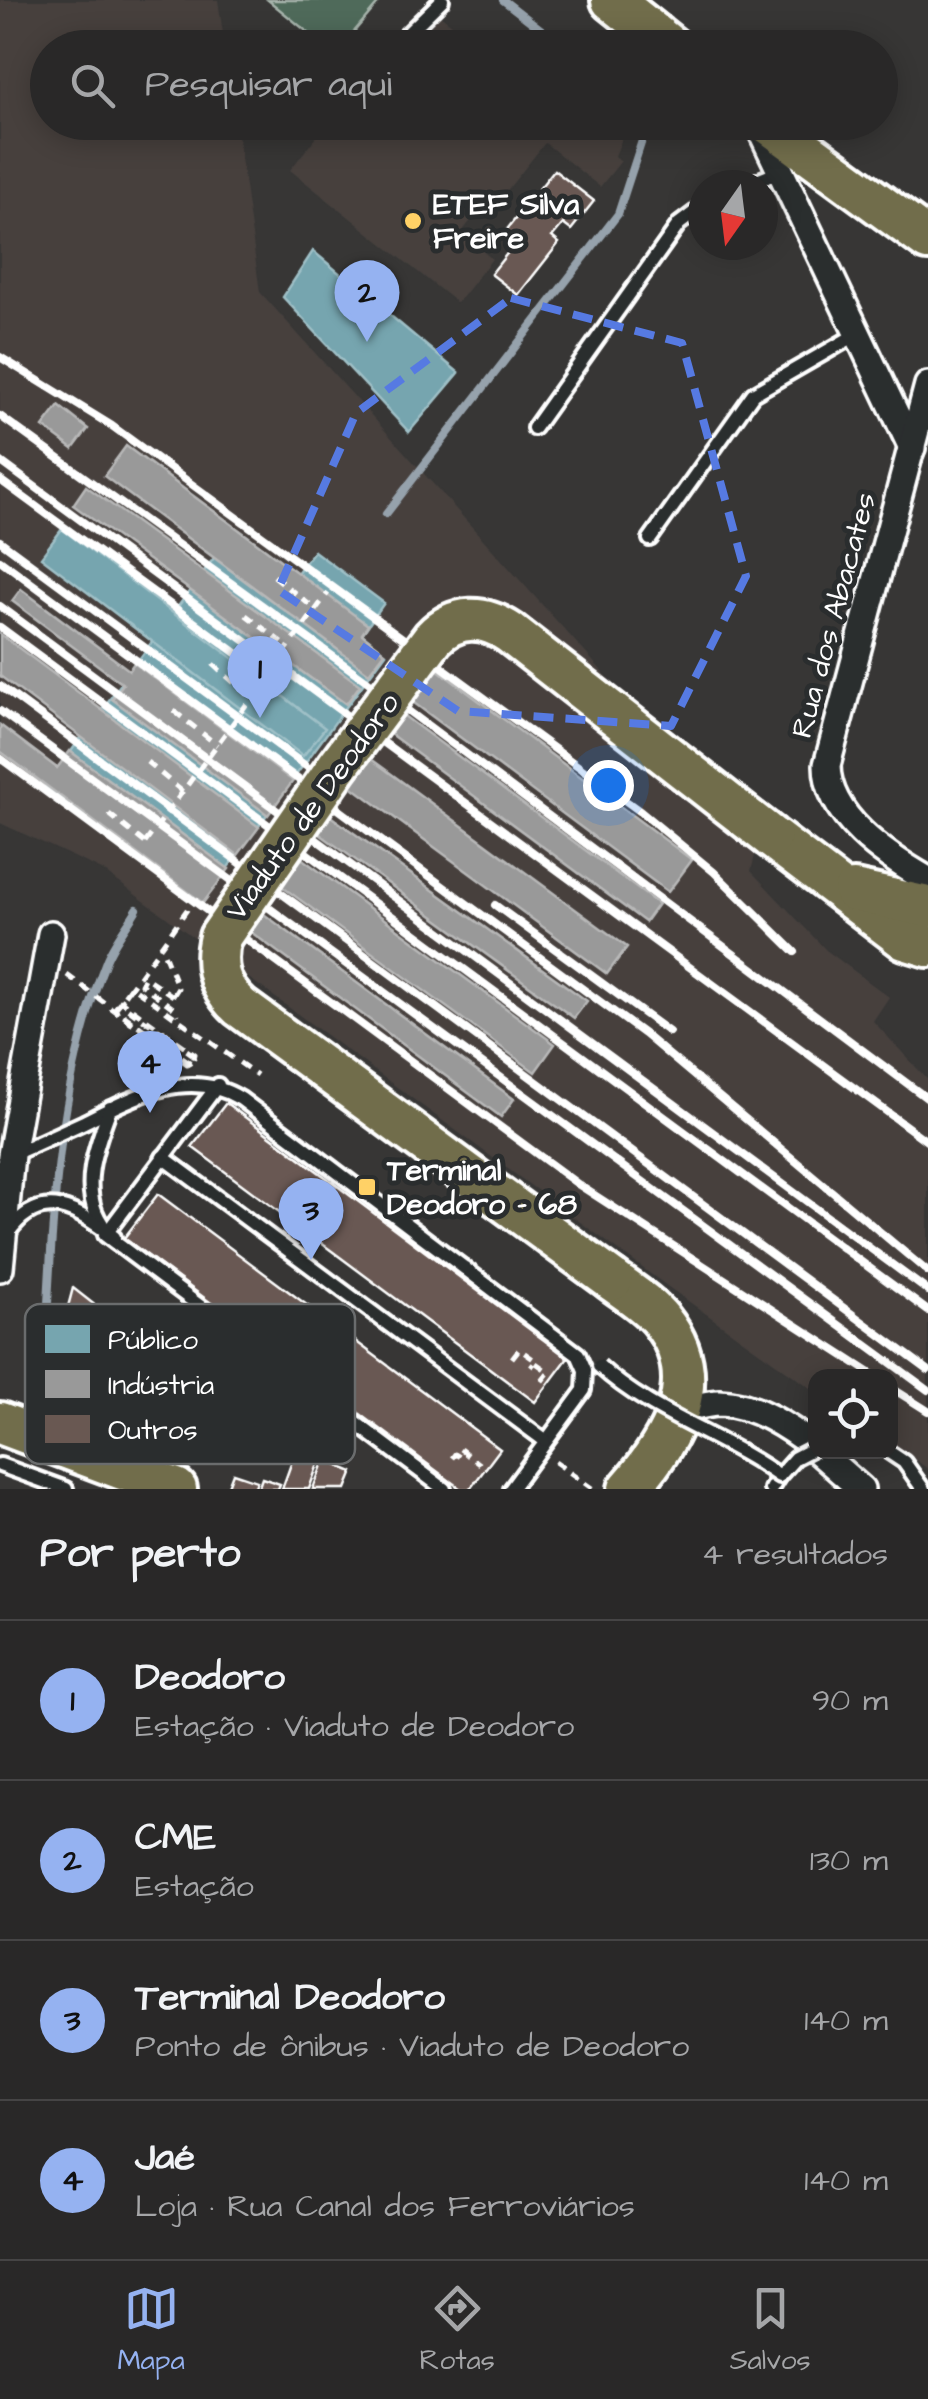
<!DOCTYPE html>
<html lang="pt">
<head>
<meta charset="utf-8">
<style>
	:root { --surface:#292828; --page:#353434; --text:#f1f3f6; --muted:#a5a6a8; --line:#454445; --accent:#95b2f1 }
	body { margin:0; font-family:"Architects Daughter",sans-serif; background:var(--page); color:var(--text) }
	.controls { position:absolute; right:30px; bottom:30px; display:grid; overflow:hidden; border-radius:20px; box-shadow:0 5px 25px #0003 }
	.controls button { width:90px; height:90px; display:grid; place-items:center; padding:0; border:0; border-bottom:2px solid var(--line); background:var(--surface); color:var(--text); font:50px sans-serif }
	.compass { position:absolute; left:688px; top:170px; width:90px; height:90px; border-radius:50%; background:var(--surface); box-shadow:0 5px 25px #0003; rotate:194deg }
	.you { position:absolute; left:608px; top:785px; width:35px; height:35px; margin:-25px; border:8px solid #fff; border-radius:50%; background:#1a73e8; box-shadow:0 0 0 15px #1a73e833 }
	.badge { display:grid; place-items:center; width:65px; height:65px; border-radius:50%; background:var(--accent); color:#111; font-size:32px; font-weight:700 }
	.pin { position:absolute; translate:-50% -82px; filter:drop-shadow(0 2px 5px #0008) }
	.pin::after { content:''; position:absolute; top:52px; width:35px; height:30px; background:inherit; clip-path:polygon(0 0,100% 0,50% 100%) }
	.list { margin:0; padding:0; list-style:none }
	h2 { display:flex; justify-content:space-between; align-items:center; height:130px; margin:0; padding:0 40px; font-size:42px }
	h2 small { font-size:32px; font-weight:400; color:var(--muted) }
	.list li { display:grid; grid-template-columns:65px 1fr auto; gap:30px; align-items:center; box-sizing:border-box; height:160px; padding:0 40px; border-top:2px solid var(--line) }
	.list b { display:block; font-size:38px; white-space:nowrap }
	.list p { margin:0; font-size:32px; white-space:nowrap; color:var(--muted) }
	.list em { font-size:32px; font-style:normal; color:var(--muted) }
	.icon { flex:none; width:55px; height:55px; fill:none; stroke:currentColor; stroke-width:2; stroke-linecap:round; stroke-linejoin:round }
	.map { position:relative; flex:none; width:928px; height:1489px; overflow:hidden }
	.search { position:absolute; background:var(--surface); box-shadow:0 5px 25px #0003; left:30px; right:30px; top:30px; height:110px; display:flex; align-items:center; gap:25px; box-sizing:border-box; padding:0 35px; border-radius:55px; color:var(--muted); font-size:38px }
	.sheet { height:770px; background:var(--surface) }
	nav { display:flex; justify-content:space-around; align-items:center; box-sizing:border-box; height:140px; border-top:2px solid var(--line); background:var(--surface); font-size:28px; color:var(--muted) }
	nav a { display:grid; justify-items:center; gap:5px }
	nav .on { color:var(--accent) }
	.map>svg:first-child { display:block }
	.built { fill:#46403e }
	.green { fill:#4f6a5a; stroke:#a7b4ac; stroke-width:2.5 }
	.public { fill:#76a5af; stroke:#9fc0c7; stroke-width:2.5 }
	.industry { fill:#999; stroke:#b8b8b8; stroke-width:2.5 }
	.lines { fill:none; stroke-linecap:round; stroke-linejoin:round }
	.stream { stroke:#96a2ac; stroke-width:8 }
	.building { fill:#695852; stroke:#fff; stroke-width:2.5 }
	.lane-casing { stroke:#fff; stroke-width:20 }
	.street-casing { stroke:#fff; stroke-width:32 }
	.primary-casing { stroke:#fff; stroke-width:48 }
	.path { stroke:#fff; stroke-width:5; stroke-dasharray:10 8; stroke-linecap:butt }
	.lane { stroke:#2a2d2e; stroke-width:12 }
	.street { stroke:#2a2d2e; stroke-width:25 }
	.primary { stroke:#716d4b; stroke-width:40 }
	.rail { stroke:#fff; stroke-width:8 }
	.lane-bridge-casing { stroke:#fff; stroke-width:20; stroke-linecap:butt }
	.primary-bridge-casing { stroke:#fff; stroke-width:48; stroke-linecap:butt }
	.path-bridge { stroke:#fff; stroke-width:5; stroke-dasharray:10 8; stroke-linecap:butt }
	.lane-bridge { stroke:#2a2d2e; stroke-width:12 }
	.primary-bridge { stroke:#716d4b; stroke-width:40 }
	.marked { fill:none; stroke:#567ae2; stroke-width:8; stroke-dasharray:20 12; stroke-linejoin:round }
	.poi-dot { fill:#ffd166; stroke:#2a2d2e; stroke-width:4 }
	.labels { text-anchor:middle; stroke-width:10; stroke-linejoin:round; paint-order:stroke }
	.poi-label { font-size:30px; font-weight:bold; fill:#fff; stroke:#2a2d2e; text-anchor:start }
	.street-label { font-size:30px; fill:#fff; stroke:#2a2d2e }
	.key { fill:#2a2d2e; stroke:#6a6c6d; stroke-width:2.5 }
	.key-label { font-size:28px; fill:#fff }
</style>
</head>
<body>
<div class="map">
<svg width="928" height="1489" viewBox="0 0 928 1489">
	<rect width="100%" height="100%" fill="#373635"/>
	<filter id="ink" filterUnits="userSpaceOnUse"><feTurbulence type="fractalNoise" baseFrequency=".01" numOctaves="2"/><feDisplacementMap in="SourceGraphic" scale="20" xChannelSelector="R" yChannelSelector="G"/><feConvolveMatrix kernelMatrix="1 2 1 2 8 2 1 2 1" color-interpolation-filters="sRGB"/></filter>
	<g filter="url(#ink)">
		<g class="built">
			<polygon points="0,0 218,0 225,47 48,48 48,122 236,123 260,292 758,844 751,871 826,950 889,997 873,1021 928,1080 928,1469 891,1443 890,1376 816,1376 815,1391 671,1289 102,870 0,823"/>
			<polygon points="430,7 481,47 397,48"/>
			<polygon points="574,122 586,132 594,123 622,123 621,141 615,156 621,161 600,187 545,143 493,208 485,203 461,233 492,259 457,303 290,170 324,127 330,132 338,123"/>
		</g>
		<polygon class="green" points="268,0 381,0 341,47 326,47"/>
		<g class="public">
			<polygon points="313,251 459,373 409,432 283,297"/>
			<polygon points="236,528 297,573 314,551 384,603 362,634 386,653 201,904 44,788"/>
			<polygon points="62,529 325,728 303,756 41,557"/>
		</g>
		<g class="industry">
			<polygon points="59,406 88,429 73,449 43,427"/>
			<polygon points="126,446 368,625 362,634 385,652 369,673 104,476"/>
			<polygon points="86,486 360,685 346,704 73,505"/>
			<polygon points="21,589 129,670 134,663 293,781 268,815 112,699 123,684 12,601"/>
			<polygon points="0,634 259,827 238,855 0,676"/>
			<polygon points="434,667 692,860 668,892 410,700"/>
			<polygon points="400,713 658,904 645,922 386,731"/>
			<polygon points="0,725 57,768 70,751 229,869 203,903 0,751"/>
			<polygon points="367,756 627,947 607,974 347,783"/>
			<polygon points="322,810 587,1001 574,1018 310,827"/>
			<polygon points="293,852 555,1044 535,1072 273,880"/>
			<polygon points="257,909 514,1099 501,1117 244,927"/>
		</g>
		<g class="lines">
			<g class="stream">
				<polyline points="503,0 565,48"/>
				<polyline points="386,514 618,214 648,122"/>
				<path d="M42,1414C52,1262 49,1104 106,961C113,943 127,926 137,909"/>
			</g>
		</g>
		<g class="building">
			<polygon points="554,170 594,201 571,230 563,224 552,237 559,243 518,295 491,274 513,246 501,237"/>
			<polygon points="226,1103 568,1358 535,1402 192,1147"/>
			<polygon points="158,1194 500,1449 470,1489 461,1489 124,1238"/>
			<polygon points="73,1288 124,1328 116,1359 58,1344"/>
			<polygon points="297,1447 321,1456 309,1489 282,1489"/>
			<polygon points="324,1460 353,1472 346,1489 313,1489"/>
			<polygon points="233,1473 257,1481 254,1489 228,1486"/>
			<polygon points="262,1478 280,1484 278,1489 258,1489"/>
		</g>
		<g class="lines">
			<defs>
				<g id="lane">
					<polyline points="236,44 243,48"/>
					<polyline points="393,48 442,0"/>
					<polyline points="747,185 779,172"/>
					<polyline points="534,428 679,224 703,206"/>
					<polyline points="650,539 753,394 859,333"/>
					<polyline points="218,1085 105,1235 444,1489"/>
					<path d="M11,1155C36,1144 60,1133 84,1122C131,1098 189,1066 241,1099L578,1354L585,1370L584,1390L511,1489"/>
					<polyline points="163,1157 544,1440"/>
					<path d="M102,1224C78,1190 97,1143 110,1108"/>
					<path d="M8,1233C42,1185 78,1211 114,1237"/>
					<polyline points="889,1452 904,1462 923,1489"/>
					<polyline points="0,1465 66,1489"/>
					<polyline points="771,1489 779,1476"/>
				</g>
				<g id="street">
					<polyline points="757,122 912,448"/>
					<path d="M928,385L827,765C827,817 886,856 928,880"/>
					<polyline points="0,1268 11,1155 51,934"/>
					<path d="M679,1411C692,1408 707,1403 720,1403C755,1404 789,1427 816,1448"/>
					<polyline points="819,1452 861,1489"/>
				</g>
				<g id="primary">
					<polyline points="612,0 672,48"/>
					<polyline points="767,122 928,240"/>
					<polyline points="771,837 905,939 928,946"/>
					<polyline points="854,891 928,907"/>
					<path d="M612,1280C628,1292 648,1304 661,1320C709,1380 670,1442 629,1489"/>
					<polyline points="0,1423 176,1489"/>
				</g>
			</defs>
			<use href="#lane" class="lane-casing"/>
			<use href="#street" class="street-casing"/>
			<use href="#primary" class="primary-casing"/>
			<g class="path">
				<polyline points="274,576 316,610"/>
				<polyline points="246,615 289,648"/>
				<polyline points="213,664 251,698"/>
				<polyline points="174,711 217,745"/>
				<polyline points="147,762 183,792"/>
				<polyline points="109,814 145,843"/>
				<polyline points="67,975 187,1064 195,1059 195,1056 120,1003"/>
				<polyline points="173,996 145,977 141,984 176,1010 178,1015"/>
				<polyline points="114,1010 131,986 257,1075"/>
				<polyline points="512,1358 519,1349 536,1361 531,1367"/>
				<polyline points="536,1363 549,1372 542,1381"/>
				<polyline points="460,1449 480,1464"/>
				<polyline points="452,1458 455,1454 463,1459 466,1456"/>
				<polyline points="555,1462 593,1489"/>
			</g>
			<use href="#lane" class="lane"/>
			<use href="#street" class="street"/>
			<use href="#primary" class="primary"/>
			<g class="rail">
				<polyline points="0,357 112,426 641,812 714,872 795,952"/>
				<polyline points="0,416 407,710 928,1099"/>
				<polyline points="0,461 928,1142"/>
				<polyline points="0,480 242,657"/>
				<polyline points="0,541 318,775"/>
				<polyline points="0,560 644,1034 928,1272"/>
				<polyline points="0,606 928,1291"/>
				<polyline points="0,627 928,1311"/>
				<polyline points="0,686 928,1370"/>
				<polyline points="0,711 928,1390"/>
				<polyline points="0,758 579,1185 875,1376"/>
				<polyline points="495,905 669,1032"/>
				<polyline points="890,1387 928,1411"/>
			</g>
			<defs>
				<path id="lane-bridge" d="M599,1366C651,1414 722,1435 779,1476L795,1458L816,1447"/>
				<path id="primary-bridge" d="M612,1280L240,1007C218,987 213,965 220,937L337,767L433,638C456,614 484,615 510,633L771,837"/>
			</defs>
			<use href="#lane-bridge" class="lane-bridge-casing"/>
			<use href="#primary-bridge" class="primary-bridge-casing"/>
			<g class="path-bridge">
				<polyline points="145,843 328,593"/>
				<polyline points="173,996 178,988 161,946 196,897"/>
				<polyline points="120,1003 115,1009 192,1064 195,1054 121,1001 161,946"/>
			</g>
			<use href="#lane-bridge" class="lane-bridge"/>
			<use href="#primary-bridge" class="primary-bridge"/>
		</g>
	</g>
	<path class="marked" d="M511,298L682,343L746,576L671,726L458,711L278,590L356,413Z"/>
	<g class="poi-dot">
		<circle cx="413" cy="221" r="10"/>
		<rect x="357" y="1177" width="20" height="20" rx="5"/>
	</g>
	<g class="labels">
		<g class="poi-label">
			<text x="433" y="214">ETEF Silva<tspan x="433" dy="34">Freire</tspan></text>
			<text x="387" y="1180">Terminal<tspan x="387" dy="34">Deodoro - 68</tspan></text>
		</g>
		<g class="street-label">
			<text transform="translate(833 615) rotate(-75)" y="10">Rua dos Abacates</text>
			<text transform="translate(312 806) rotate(-54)" y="10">Viaduto de Deodoro</text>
		</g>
	</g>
	<rect x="25" y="1304" width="330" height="160" rx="15" class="key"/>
	<rect x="45" y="1325" width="45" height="28" fill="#76a5af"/>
	<rect x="45" y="1370" width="45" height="28" fill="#999"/>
	<rect x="45" y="1415" width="45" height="28" fill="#695852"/>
	<g class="key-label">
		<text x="108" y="1349">Público</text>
		<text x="108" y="1394">Indústria</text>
		<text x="108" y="1439">Outros</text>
	</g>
</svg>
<div class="controls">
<button><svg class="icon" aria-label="locate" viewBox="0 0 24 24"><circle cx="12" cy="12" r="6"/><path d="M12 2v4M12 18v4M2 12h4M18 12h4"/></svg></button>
</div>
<svg class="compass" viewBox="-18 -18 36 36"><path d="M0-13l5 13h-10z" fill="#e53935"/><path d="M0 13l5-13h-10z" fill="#a5a6a8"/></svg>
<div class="you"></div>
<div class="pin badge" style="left:260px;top:718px">1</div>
<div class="pin badge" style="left:367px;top:342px">2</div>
<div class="pin badge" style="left:311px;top:1260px">3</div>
<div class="pin badge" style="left:150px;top:1113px">4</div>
<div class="search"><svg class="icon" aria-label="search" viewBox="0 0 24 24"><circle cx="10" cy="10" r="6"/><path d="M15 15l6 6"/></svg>Pesquisar aqui</div>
</div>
<section class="sheet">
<h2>Por perto<small>4 resultados</small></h2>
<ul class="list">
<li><span class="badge">1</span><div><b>Deodoro</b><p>Estação · Viaduto de Deodoro</p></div><em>90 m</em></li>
<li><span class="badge">2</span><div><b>CME</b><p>Estação</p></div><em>130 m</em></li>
<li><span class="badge">3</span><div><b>Terminal Deodoro</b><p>Ponto de ônibus · Viaduto de Deodoro</p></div><em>140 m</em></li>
<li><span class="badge">4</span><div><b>Jaé</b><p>Loja · Rua Canal dos Ferroviários</p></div><em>140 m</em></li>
</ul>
</section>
<nav>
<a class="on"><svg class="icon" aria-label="map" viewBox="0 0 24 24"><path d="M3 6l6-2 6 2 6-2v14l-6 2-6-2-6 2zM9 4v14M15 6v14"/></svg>Mapa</a>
<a><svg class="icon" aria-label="directions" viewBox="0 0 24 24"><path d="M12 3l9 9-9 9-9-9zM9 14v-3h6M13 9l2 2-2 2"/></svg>Rotas</a>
<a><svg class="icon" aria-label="saved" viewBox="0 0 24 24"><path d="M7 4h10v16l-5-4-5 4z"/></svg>Salvos</a>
</nav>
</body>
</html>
